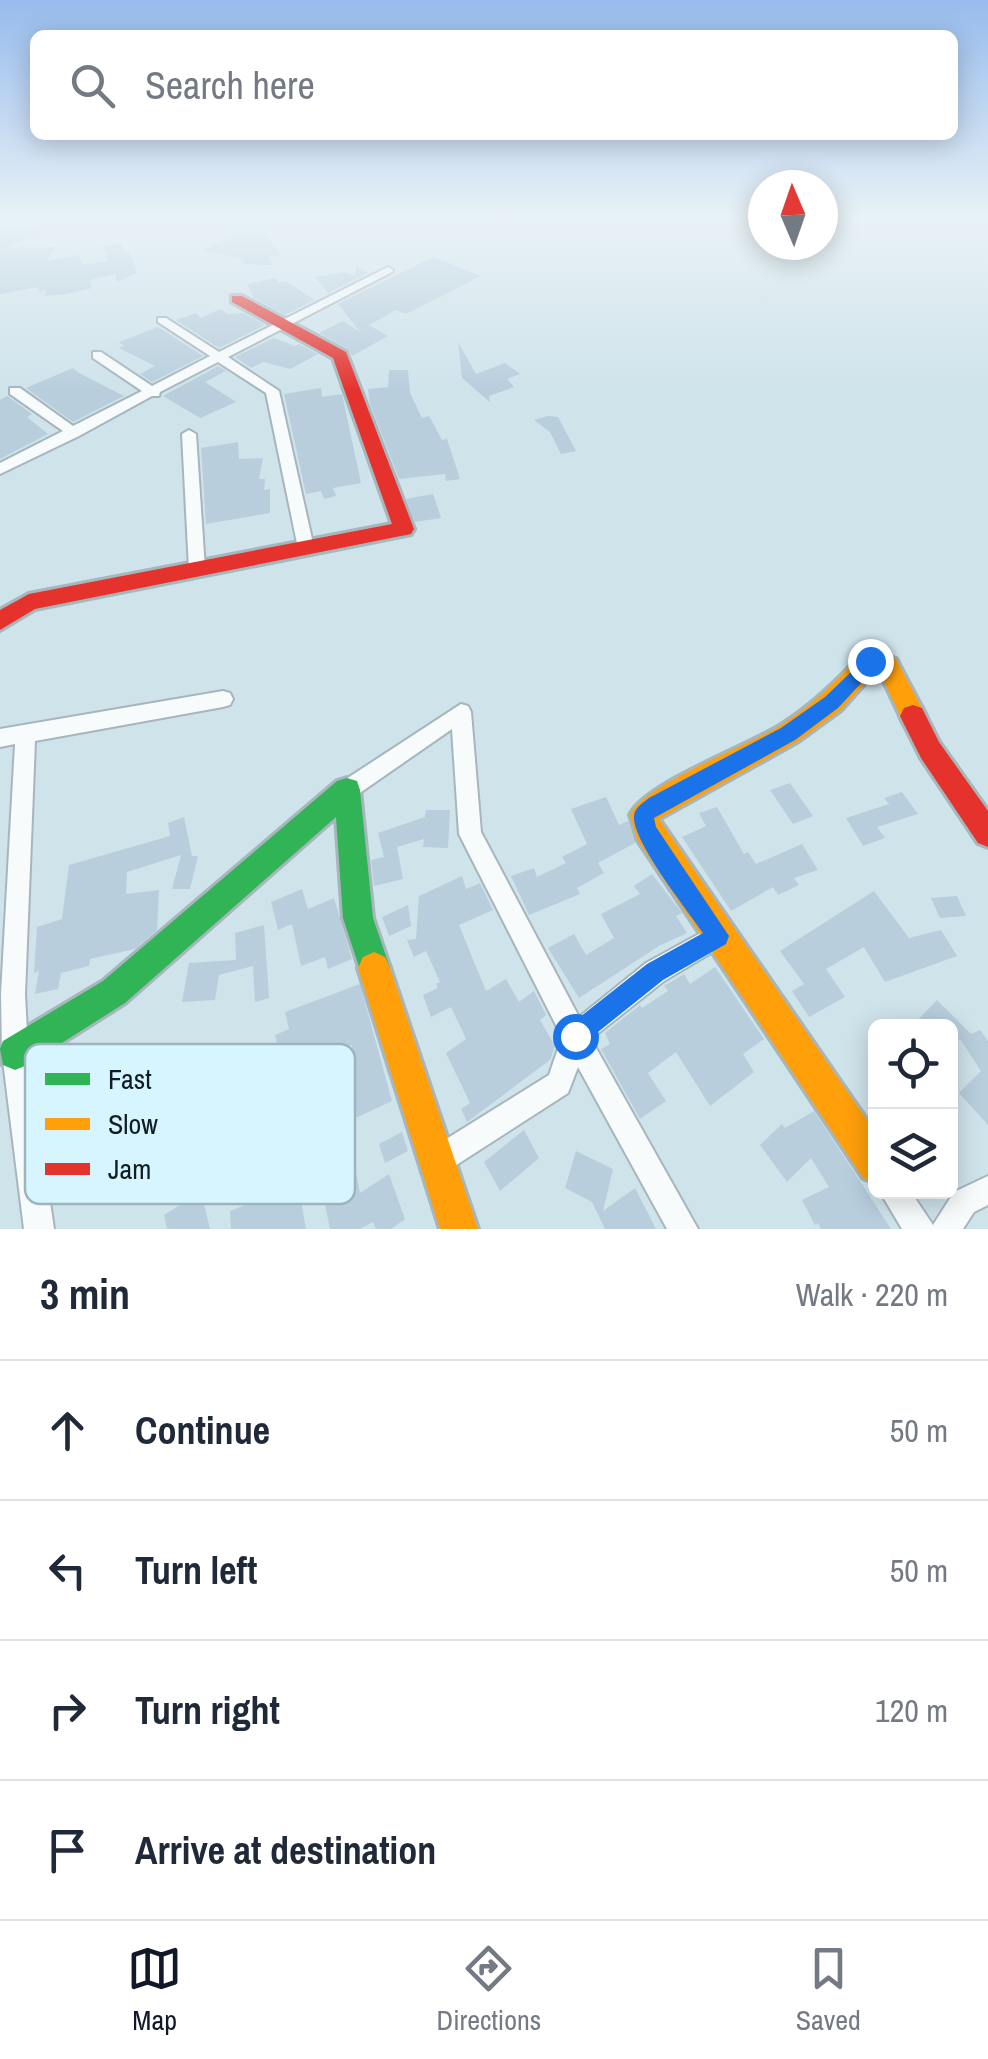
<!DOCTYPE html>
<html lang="en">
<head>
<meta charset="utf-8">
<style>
	:root { --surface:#fff; --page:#f2f2f3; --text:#1f2937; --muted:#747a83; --line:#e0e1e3; --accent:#111827 }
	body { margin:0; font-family:"Archivo Narrow",sans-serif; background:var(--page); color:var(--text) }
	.controls { position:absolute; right:30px; bottom:30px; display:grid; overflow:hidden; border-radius:15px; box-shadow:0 5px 25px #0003 }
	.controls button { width:90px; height:90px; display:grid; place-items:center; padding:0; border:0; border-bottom:2px solid var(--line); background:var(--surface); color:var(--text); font:50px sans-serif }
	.compass { position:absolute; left:748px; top:170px; width:90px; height:90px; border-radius:50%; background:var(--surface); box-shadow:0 5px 25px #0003; rotate:358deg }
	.stop { position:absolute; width:30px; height:30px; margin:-22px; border:8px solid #1a73e8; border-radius:50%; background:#fff }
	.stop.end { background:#1a73e8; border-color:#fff; box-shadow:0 2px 10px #0008 }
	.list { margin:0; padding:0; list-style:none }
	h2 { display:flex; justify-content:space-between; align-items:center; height:130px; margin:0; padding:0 40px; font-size:42px }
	h2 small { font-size:32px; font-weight:400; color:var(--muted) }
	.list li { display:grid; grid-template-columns:65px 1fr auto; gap:30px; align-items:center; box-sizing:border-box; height:140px; padding:0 40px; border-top:2px solid var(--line) }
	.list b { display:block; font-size:38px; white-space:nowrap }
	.list em { font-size:32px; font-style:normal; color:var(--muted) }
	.icon { flex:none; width:55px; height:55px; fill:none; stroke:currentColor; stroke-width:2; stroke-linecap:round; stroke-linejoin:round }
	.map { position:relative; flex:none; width:988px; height:1229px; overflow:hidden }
	.search { position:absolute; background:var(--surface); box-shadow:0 5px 25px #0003; left:30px; right:30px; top:30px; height:110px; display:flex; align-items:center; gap:25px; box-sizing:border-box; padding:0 35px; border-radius:15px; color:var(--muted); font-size:38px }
	.sheet { height:690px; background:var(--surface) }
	nav { display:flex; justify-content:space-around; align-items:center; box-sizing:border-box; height:140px; border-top:2px solid var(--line); background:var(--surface); font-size:28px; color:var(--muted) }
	nav a { display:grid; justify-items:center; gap:5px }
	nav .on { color:var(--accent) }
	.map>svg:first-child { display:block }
	.building { fill:#b8cedd; fill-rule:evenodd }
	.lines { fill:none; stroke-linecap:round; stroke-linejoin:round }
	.street-casing { stroke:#a6b6bc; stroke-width:4 }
	.fast-casing { stroke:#a6b6bc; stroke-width:6 }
	.slow-casing { stroke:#a6b6bc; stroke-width:6 }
	.jam-casing { stroke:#a6b6bc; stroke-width:6 }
	.street { fill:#f8fbfc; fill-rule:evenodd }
	.fast { fill:#30b455; fill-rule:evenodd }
	.slow { fill:#ff9f0a; fill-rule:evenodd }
	.jam { fill:#e5322d; fill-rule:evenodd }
	.route { fill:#1a73e8 }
	.key { fill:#d7f5ff; stroke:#9bb4bd; stroke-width:2.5 }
	.key-label { font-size:28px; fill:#101e22 }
</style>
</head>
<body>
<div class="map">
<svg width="988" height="1229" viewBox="0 0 988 1229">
	<rect width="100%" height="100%" fill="#cfe3eb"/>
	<g class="building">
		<polygon points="64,219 65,223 5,248 56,247 47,261 79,255 83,265 108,261 102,246 120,243 127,254 130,252 137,273 117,282 115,274 90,280 92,288 66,294 45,296 46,290 39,292 38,287 0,294 0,229"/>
		<polygon points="237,233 265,233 281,255 269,256 272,265 242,264 245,260 203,250"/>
		<polygon points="433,257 481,276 406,314 396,310 369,325 388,336 352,356 348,349 319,333 343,321 360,332 338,304"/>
		<polygon points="356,266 368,273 328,293 315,277 344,272 355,276"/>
		<polygon points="276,278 278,283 286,281 314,300 285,315 254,298 247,284"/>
		<polygon points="220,309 228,314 244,313 265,325 219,348 176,320 196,313 201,318"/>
		<polygon points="158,327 203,356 152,382 140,374 155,366 119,348 124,346 119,342"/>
		<polygon points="274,338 295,346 299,344 318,354 290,369 263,362 251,368 235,357"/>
		<polygon points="458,342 476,374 505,363 520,374 507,379 514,387 489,396 490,402 462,378"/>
		<polygon points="218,366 226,371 205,382 236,402 200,418 163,396"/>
		<polygon points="73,368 79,373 124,396 73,422 26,388"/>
		<polygon points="389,370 408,370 410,393 422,418 429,416 442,440 447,439 460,479 446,481 445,474 399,479 370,404 368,389 388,387"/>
		<polygon points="321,388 322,397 342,394 361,483 333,488 336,496 324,499 321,491 306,494 284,394"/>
		<polygon points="7,396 32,414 27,417 48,434 0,459 0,400"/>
		<polygon points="548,416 558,417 576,451 561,454 550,432 534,420"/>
		<polygon points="238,442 239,459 263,458 259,479 265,479 264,490 270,489 270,513 206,524 201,448"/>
		<polygon points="433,494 441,518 415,522 406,499"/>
		<polygon points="790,783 813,816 793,824 770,790"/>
		<polygon points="902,792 918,814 877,827 885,838 863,846 846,818 889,804 884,798"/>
		<polygon points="606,797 619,825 628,821 635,843 598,863 604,873 577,888 580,894 529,915 511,876 534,868 537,877 566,863 562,857 587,844 571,809"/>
		<polygon points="717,807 744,854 748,852 756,864 802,844 818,870 794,878 799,885 778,895 773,887 731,911 682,837 706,826 699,813"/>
		<polygon points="426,810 450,810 448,848 423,847 424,839 397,847 403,879 374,886 371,860 384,857 378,833 425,817"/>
		<polygon points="184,817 192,856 198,856 190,889 172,889 181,855 127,872 126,894 159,890 157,930 135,949 90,959 89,966 61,973 58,989 35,994 39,971 34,973 37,927 62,919 69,865 170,836 168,823"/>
		<polygon points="652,874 682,913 676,916 687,933 659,946 579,998 548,948 574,934 586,955 614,938 601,914 640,894 634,886"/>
		<polygon points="462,876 466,889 480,883 493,910 459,925 486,991 506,979 519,1002 534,991 546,1015 540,1020 555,1046 550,1060 467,1122 461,1109 470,1103 446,1053 466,1039 451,1007 431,1017 423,995 438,988 436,984 440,982 426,951 414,957 407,940 416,939 419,896"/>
		<polygon points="302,889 308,909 334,898 352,959 328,969 325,957 301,966 292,924 278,930 271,902"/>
		<polygon points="874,891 909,938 941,930 957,956 885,982 864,947 826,969 845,997 809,1017 792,991 804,984 780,951"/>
		<polygon points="957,896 966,916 940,918 931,898"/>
		<polygon points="408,905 411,926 389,936 382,917"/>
		<polygon points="264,925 269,998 255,1002 253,966 219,975 215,1000 182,1002 189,963 236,960 235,933"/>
		<polygon points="715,967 764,1039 743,1054 754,1072 710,1106 676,1052 648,1073 666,1101 640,1119 601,1049 610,1044 605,1033 640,1005 642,1008 668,991 664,986 684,974 690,984"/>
		<path d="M360,984L392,1101L332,1129L330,1117L289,1133L306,1229H231L230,1211L263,1198L259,1160L207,1182L206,1162L152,1189L148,1162L252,1122L248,1096L192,1127L186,1101L206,1090L200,1068L224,1055L231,1083L267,1070L264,1054L278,1047L275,1035L289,1029L285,1012ZM344,1043L345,1048L352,1045L355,1072L319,1087L314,1056Z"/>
		<polygon points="937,1000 971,1034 980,1030 988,1041 988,1125 959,1093 981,1071 960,1039 950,1050 950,1026 912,1026"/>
		<polygon points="814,1111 858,1178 891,1229 821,1229 818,1223 815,1225 802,1200 829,1187 811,1158 787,1182 760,1145 782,1124 785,1128"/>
		<polygon points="524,1130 539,1158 500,1191 484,1162"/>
		<polygon points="402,1132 408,1151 385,1163 379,1144"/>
		<polygon points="576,1151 613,1169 603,1211 635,1188 656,1229 605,1229 592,1202 565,1188"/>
		<polygon points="356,1173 360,1193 389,1174 405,1219 391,1229 376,1229 373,1222 360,1229 330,1229 322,1190"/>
		<polygon points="201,1192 210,1229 167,1229 164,1215"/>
	</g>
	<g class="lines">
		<defs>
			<g id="street">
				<polygon points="388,267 393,270 392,272 228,357 279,391 314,548 312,552 306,554 298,548 266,393 218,362 160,392 159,396 152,396 79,436 0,474 0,463 63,431 10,394 10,388 20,388 73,426 142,391 93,358 93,352 101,352 152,386 210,356 158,322 158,318 166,318 219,352"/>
				<polygon points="189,430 196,434 205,569 197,575 189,569 182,434"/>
				<polygon points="223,691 230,693 233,699 230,705 223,707 35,741 25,994 28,1053 54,1229 24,1229 2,1053 1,994 15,744 0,747 0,729"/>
				<polygon points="461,704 468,706 471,712 481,832 579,1017 646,963 710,928 718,924 726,928 730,936 726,944 664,981 591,1039 698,1229 667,1229 578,1067 568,1093 447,1171 437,1175 427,1171 423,1161 427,1151 549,1075 562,1037 459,834 452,729 354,797 347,800 340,797 337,790 340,783"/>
				<polygon points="988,1176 988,1205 974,1212 963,1229 902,1229 880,1192 911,1192 933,1225 954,1192"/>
			</g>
			<polygon id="fast" points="347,778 357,781 360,790 373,918 390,968 385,979 374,984 363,979 343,918 336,817 125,1003 27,1065 15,1070 3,1065 0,1049 3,1041 103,981 337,781"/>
			<g id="slow">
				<path d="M870,651L896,659L926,716L922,724L913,727L904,724L880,673L875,672L841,710L797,742L659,819L876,1133V1183L863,1178L637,839L630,815C644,784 748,746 781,725C812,705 836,682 862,654Z"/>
				<polygon points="374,952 385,957 390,968 478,1229 440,1229 358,968 363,957"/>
			</g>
			<g id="jam">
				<polygon points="232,296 242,296 346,352 414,529 411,534 35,609 0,630 0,610 29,594 392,524 333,358 232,302"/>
				<polygon points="913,705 922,708 939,742 988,811 988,847 978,843 921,758 900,716 904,708"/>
			</g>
		</defs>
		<use href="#street" class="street-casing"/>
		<use href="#fast" class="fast-casing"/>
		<use href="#slow" class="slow-casing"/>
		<use href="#jam" class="jam-casing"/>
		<use href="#street" class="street"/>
		<use href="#fast" class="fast"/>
		<use href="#slow" class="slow"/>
		<use href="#jam" class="jam"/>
	</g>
	<linearGradient id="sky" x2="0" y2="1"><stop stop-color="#96bbec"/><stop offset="0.56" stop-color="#e9f2f6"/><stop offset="1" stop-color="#e9f2f6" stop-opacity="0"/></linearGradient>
	<rect width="988" height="391" fill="url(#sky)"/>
	<path class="route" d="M870,654L879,661L877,666L838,708L795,740L654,818L656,827L729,936L726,944L663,980L583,1044L575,1048L566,1044L563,1036L566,1028L647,964L703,933C687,909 632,841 634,816C635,807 643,803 649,798L781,728L825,697Z"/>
	<rect x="25" y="1044" width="330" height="160" rx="15" class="key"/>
	<rect x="45" y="1073" width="45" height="12" fill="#30b455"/>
	<rect x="45" y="1118" width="45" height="12" fill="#ff9f0a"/>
	<rect x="45" y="1163" width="45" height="12" fill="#e5322d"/>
	<g class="key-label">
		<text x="108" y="1089">Fast</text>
		<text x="108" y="1134">Slow</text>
		<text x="108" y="1179">Jam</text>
	</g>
</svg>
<div class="controls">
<button><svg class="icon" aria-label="locate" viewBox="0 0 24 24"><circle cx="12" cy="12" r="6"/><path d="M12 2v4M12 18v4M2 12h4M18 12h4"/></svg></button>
<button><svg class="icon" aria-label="layers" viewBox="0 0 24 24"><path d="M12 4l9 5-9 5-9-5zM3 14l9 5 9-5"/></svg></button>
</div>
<svg class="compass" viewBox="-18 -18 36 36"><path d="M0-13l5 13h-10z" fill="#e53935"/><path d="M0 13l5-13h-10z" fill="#747a83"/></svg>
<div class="stop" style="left:575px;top:1036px"></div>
<div class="stop end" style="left:870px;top:661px"></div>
<div class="search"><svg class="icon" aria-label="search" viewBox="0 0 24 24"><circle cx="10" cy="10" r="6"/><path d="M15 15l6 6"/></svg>Search here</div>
</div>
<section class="sheet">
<h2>3 min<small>Walk · 220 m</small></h2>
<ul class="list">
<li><svg class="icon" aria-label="ahead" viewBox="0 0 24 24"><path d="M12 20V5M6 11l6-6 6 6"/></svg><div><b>Continue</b></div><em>50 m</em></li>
<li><svg class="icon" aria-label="left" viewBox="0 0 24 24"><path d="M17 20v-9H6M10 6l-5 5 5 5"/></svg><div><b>Turn left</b></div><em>50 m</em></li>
<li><svg class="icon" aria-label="right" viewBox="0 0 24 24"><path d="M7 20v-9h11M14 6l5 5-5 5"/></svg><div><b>Turn right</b></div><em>120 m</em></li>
<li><svg class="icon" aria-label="arrive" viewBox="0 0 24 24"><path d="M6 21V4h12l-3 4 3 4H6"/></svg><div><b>Arrive at destination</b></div></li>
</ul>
</section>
<nav>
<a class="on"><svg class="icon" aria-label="map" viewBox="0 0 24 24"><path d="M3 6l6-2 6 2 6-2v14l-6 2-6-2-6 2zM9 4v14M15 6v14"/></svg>Map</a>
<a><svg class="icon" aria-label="directions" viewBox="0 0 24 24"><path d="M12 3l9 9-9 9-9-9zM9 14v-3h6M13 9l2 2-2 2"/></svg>Directions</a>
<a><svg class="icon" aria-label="saved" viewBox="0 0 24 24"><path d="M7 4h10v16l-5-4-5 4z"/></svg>Saved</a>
</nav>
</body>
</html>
